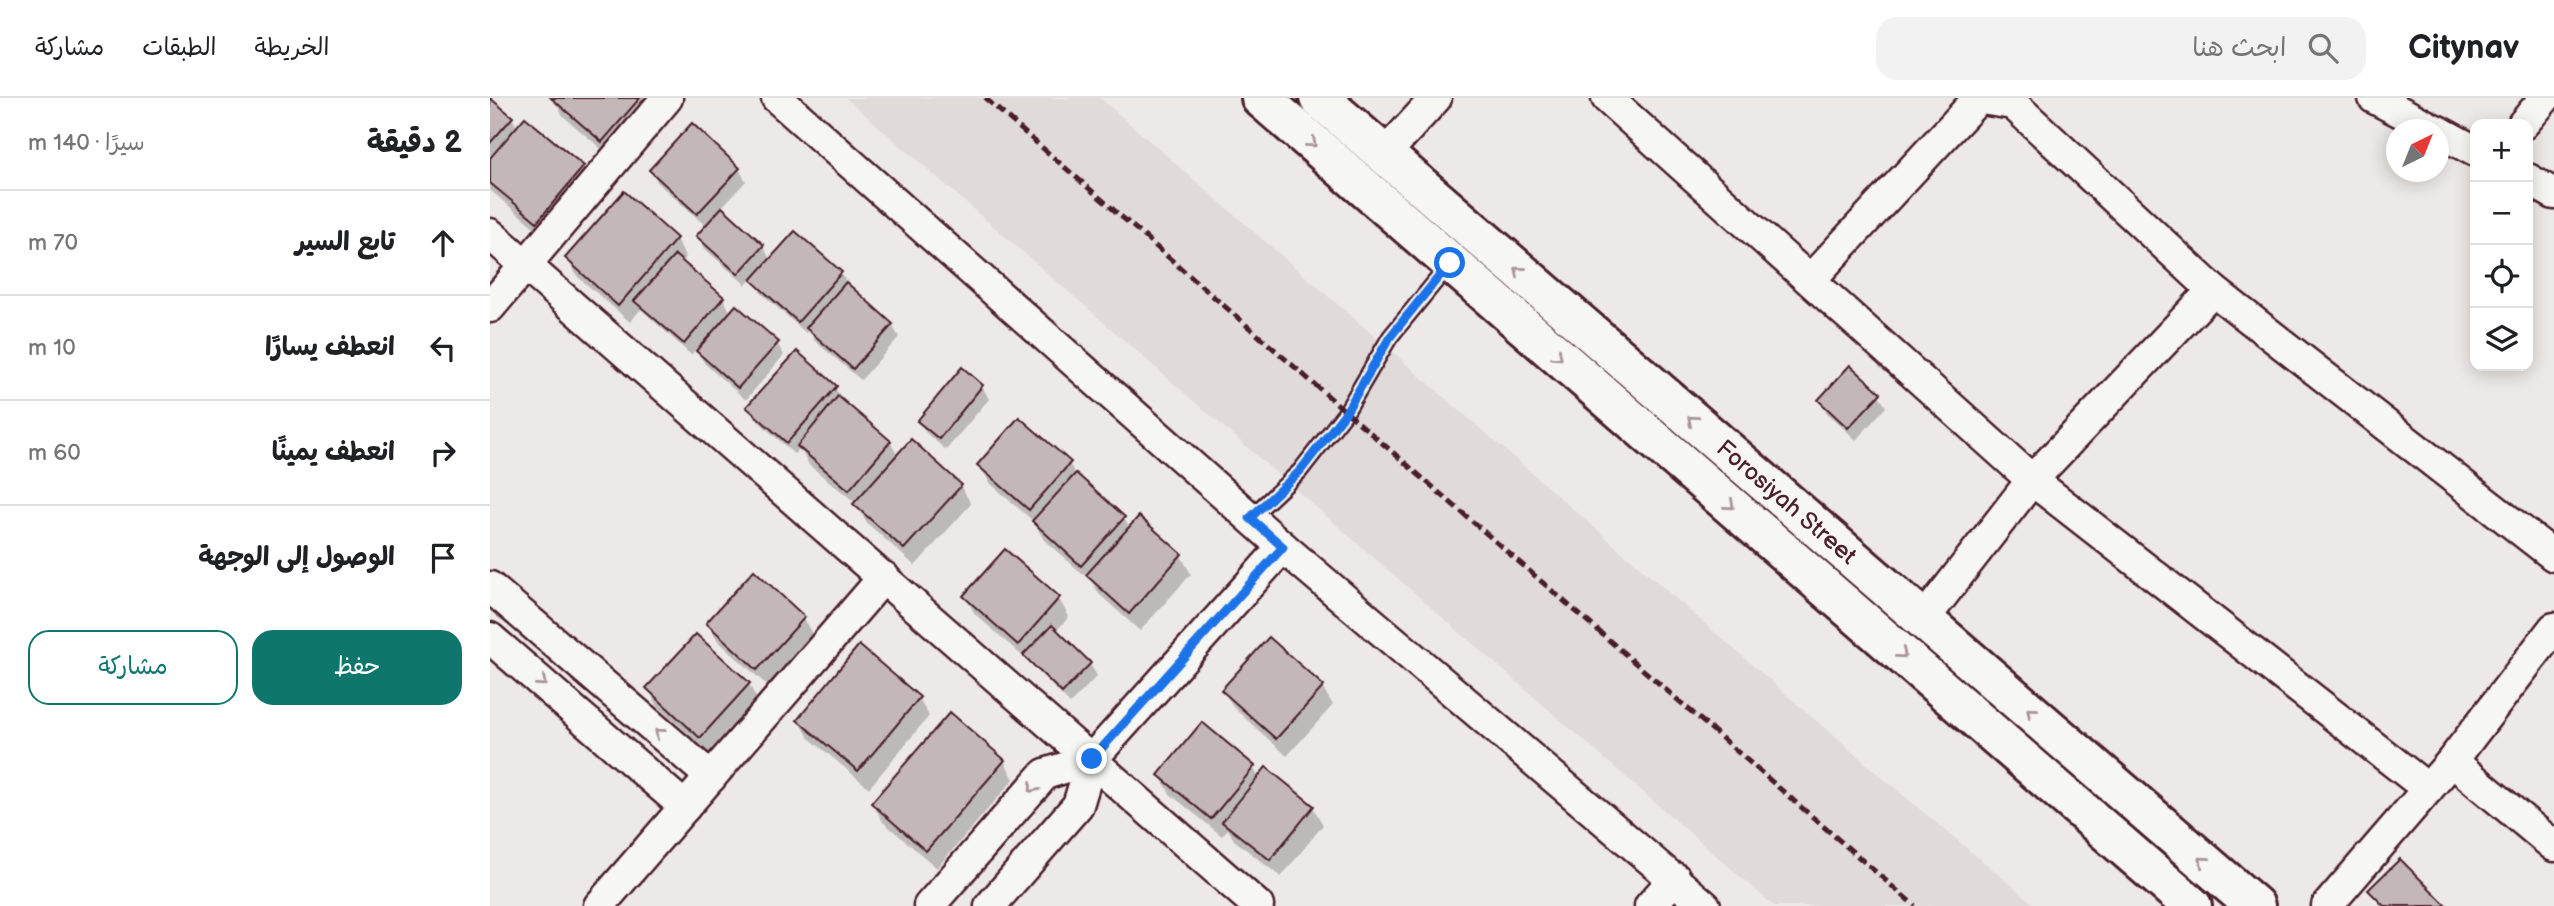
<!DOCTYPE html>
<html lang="ar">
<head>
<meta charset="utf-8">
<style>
	:root { --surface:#fff; --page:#f2f2f2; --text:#202124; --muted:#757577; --line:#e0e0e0; --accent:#0f766e }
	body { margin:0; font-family:"Balsamiq Sans","Playpen Sans Arabic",sans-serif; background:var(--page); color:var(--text); direction:rtl }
	.controls { position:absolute; right:21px; top:21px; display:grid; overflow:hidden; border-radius:14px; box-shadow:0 4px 18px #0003 }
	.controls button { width:63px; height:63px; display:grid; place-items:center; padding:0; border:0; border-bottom:2px solid var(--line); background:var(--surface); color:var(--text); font:35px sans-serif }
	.compass { position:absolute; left:1896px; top:21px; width:63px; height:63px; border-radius:50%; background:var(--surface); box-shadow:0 4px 18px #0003; rotate:43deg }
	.stop { position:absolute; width:21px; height:21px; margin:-16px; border:5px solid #1a73e8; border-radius:50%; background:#fff }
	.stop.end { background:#1a73e8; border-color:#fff; box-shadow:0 2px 7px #0008 }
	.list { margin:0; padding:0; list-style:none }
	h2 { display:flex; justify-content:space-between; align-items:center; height:91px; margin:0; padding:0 28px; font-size:30px }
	h2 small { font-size:23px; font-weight:400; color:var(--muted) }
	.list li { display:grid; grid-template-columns:46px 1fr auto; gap:21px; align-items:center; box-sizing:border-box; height:105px; padding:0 28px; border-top:2px solid var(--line) }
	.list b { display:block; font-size:26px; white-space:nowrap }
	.list em { font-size:23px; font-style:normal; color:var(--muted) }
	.actions { display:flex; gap:14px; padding:21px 28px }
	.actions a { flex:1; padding:16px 0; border:2px solid var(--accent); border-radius:21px; text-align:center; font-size:24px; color:var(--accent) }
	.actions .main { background:var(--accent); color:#fff }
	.icon { flex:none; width:38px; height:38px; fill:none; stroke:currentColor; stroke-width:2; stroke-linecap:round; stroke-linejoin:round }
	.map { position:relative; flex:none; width:2064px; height:808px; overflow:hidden; direction:ltr }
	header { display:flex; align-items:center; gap:42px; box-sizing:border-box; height:98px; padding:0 35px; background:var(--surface); border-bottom:2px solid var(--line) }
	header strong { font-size:33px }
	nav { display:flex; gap:38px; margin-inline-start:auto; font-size:24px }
	.search { width:490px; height:63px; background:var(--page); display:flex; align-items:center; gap:18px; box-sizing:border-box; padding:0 24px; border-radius:21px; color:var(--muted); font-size:26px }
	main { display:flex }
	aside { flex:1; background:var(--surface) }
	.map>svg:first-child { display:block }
	.built { fill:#e0dad8 }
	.shadow { fill:#0003 }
	.building { fill:#c4b7b7; stroke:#4a1f2b; stroke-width:2 }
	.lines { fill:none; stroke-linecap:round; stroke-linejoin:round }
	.service-casing { stroke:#4a1f2b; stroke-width:19 }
	.minor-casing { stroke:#4a1f2b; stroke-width:35 }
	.primary-casing { stroke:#4a1f2b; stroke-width:44 }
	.service { stroke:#f6f6f2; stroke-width:14 }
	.minor { stroke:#f6f6f2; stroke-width:30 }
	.primary { stroke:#f6f6f2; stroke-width:38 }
	.rail { stroke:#4a1f2b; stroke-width:5; stroke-dasharray:10 5; stroke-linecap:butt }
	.oneway { stroke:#a99598 }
	.route { stroke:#1a73e8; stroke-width:9 }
	.labels { text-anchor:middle; stroke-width:6; stroke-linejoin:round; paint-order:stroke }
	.street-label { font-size:24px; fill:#4a1f2b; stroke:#f6f6f2 }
</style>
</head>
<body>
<header>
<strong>Citynav</strong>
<div class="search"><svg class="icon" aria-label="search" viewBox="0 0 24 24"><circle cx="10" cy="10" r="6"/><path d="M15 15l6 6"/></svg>ابحث هنا</div>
<nav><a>الخريطة</a><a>الطبقات</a><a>مشاركة</a></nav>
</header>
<main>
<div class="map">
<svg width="2064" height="808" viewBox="0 0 2064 808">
	<rect width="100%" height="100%" fill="#ece9e6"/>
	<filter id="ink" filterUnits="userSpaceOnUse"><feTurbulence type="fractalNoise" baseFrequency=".0143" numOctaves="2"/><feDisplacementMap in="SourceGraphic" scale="14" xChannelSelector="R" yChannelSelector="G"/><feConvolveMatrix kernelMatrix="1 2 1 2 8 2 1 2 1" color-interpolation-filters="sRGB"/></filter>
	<g filter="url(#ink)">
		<polygon class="built" points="356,0 610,0 1383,672 1546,808 1284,808"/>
		<g class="shadow">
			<polygon points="0,0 22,20 28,30 93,69 103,88 58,141 0,92"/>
			<polygon points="63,0 170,0 123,61 73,18"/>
			<polygon points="249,71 256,83 231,110 273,148 281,163 351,175 358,187 402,227 409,239 371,282 325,243 319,232 316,235 271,195 262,180 256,187 215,151 208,139 217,129 168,85 161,72"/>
			<polygon points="134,96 186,141 196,160 192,165 233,200 241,215 287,245 294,257 256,302 215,266 206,251 201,257 151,211 140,224 88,179 77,161"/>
			<polygon points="472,272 492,288 499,301 456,352 436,335 429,323"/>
			<polygon points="345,290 353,302 400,344 408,358 422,344 471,388 481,406 425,468 376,424 366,405 319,367 310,350 304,356 266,321 259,309"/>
			<polygon points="1389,297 1396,309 1366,342 1337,315 1330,302"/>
			<polygon points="579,365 586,378 634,420 640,431 650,420 691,458 701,476 650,533 609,496 602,484 554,442 544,424 500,385 489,367"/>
			<polygon points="475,498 569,501 579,519 566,533 600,566 607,578 580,606 538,563 485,516"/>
			<polygon points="313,520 324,539 278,588 228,543 218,525"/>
			<polygon points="206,538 259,586 269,605 222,657 168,609 158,590"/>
			<polygon points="832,589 843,607 797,658 744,610 733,592"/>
			<polygon points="429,600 439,618 379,690 319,640 309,622"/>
			<polygon points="514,663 524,681 447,770 393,724 383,706"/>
			<polygon points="763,669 769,680 823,709 833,727 791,779 744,742 738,731 732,738 680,696 670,678"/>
			<polygon points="1880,792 1954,808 1891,808"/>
		</g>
		<g class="building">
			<polygon points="0,0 23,19 0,45"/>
			<polygon points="61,0 150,0 112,44"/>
			<polygon points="35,19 94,68 47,124 0,85 0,60"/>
			<polygon points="202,25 250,70 207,116 159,72"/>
			<polygon points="134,93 187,140 128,208 75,160"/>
			<polygon points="232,109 274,147 248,176 206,138"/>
			<polygon points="305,133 352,174 308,224 261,182"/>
			<polygon points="185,157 234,199 194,246 144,203"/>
			<polygon points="356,184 403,226 363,271 316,230"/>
			<polygon points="246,207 289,244 248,290 206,253"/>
			<polygon points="307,253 347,288 297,345 256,309"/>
			<polygon points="1360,267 1391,295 1358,330 1328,302"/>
			<polygon points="472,269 493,287 449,341 427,323"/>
			<polygon points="348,298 401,343 359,392 307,348"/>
			<polygon points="529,319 581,364 539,412 487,367"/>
			<polygon points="421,341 472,387 414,451 363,406"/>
			<polygon points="586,375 635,419 591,468 542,423"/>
			<polygon points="649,418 692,456 639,516 596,477"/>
			<polygon points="515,451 570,499 528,547 473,498"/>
			<polygon points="264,472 315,519 267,572 216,525"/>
			<polygon points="562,527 601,565 572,595 533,557"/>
			<polygon points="206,536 260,585 210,640 156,590"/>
			<polygon points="779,539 834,588 786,641 731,592"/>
			<polygon points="369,547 430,599 368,673 307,622"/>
			<polygon points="460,614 515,662 436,753 381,705"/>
			<polygon points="712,624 765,668 721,721 668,677"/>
			<polygon points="776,669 824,708 780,762 732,724"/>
			<polygon points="1910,761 1957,808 1894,808 1878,792"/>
		</g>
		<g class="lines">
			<defs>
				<polyline id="service" points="760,420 810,373 856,314 900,239 959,167"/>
				<g id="minor">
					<polyline points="287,0 793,449 1215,808"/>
					<polyline points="1117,0 1542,382 1938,691"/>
					<polyline points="1485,0 1523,6 1723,192 2064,458"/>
					<polyline points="1884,0 1945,32"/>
					<polyline points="2033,26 2055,0"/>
					<polyline points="1948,33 1985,53"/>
					<polyline points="894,57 946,0"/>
					<polyline points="2038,81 2064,96"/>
					<polyline points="0,136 768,808"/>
					<polyline points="1320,182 1487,2"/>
					<polyline points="0,209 177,0"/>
					<polyline points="0,489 221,679"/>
					<polyline points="1434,521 1542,382 1723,192"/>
					<polyline points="0,540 195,709"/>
					<polyline points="1962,663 2064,748"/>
					<polyline points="109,808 394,479"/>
					<polyline points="439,808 555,676 602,661"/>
					<polyline points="500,808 588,707 602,661 793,449"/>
					<polyline points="1160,808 1185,780"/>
					<polyline points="1837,808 1962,663 2064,530"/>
				</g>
				<g id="primary">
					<polyline points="771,0 1702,808"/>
					<path id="s1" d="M829,0L1765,808"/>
				</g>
			</defs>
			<use href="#service" class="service-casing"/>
			<use href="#minor" class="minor-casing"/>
			<use href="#primary" class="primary-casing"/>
			<use href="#service" class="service"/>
			<use href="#minor" class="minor"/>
			<use href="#primary" class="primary"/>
			<polyline class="rail" points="495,0 1425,808"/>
		</g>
		<defs><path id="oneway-chevron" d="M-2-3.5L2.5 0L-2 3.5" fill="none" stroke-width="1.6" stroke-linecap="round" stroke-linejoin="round" transform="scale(1.75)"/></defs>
		<g class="oneway">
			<use href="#oneway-chevron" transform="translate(822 45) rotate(41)"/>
			<use href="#oneway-chevron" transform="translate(1029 173) rotate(-139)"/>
			<use href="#oneway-chevron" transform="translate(1068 258) rotate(41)"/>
			<use href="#oneway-chevron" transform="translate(1202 322) rotate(-139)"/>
			<use href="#oneway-chevron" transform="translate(1240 407) rotate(41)"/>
			<use href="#oneway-chevron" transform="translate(1412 556) rotate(41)"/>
			<use href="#oneway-chevron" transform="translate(52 584) rotate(41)"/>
			<use href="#oneway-chevron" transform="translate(1541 614) rotate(-139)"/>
			<use href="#oneway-chevron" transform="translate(169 635) rotate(-139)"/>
			<use href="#oneway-chevron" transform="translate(543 690) rotate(131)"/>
			<use href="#oneway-chevron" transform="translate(1713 763) rotate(-139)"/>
		</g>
	</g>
	<g class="lines" filter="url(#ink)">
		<polyline class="route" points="602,661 793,449 760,420 810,373 856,314 900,239 960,165"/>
	</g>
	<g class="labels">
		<g class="street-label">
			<text dy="8" stroke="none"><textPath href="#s1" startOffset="618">Forosiyah Street</textPath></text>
		</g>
	</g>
</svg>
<div class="controls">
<button>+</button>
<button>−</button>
<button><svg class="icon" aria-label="locate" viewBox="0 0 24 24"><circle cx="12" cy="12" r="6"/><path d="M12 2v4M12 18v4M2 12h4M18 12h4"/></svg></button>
<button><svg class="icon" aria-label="layers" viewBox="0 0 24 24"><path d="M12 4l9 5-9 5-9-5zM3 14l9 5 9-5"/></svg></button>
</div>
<svg class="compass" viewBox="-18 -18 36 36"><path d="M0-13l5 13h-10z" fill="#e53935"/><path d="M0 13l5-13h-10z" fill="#757577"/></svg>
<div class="stop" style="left:960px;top:165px"></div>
<div class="stop end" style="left:602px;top:661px"></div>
</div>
<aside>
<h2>2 دقيقة<small>سيرًا · 140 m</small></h2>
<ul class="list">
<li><svg class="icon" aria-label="ahead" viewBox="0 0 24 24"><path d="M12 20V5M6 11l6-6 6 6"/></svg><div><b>تابع السير</b></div><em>70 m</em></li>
<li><svg class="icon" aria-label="left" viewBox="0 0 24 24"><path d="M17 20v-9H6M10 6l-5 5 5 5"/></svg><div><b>انعطف يسارًا</b></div><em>10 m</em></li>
<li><svg class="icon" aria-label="right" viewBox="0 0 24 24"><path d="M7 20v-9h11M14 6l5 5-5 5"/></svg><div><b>انعطف يمينًا</b></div><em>60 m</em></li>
<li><svg class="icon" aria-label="arrive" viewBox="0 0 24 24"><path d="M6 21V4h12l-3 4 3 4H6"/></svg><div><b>الوصول إلى الوجهة</b></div></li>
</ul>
<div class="actions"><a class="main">حفظ</a><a>مشاركة</a></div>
</aside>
</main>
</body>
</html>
